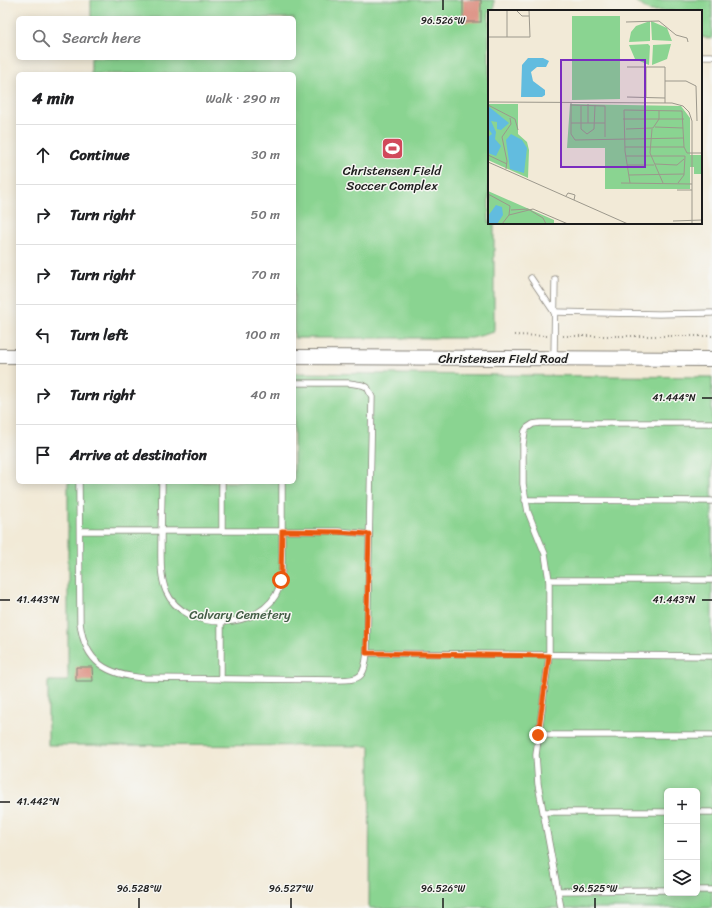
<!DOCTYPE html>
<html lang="en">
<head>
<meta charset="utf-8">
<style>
	:root { --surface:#fff; --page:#f6f6f6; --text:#202124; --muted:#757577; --line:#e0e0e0 }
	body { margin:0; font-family:Sriracha,sans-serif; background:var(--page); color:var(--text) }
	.controls { position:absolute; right:12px; bottom:12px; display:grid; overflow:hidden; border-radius:6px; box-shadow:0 2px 10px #0003 }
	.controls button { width:36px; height:36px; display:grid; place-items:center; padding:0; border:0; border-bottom:1px solid var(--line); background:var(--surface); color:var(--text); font:20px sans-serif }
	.stop { position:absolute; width:12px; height:12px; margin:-9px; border:3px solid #ea580c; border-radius:50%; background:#fff }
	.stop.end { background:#ea580c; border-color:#fff; box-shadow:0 1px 4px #0008 }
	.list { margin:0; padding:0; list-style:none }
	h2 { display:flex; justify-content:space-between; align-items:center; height:52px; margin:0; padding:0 16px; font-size:17px }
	h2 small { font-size:13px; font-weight:400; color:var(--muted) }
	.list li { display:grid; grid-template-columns:26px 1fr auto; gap:12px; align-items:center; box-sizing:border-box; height:60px; padding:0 16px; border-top:1px solid var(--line) }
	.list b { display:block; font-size:15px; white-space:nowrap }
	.list em { font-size:13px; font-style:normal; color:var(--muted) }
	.icon { flex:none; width:22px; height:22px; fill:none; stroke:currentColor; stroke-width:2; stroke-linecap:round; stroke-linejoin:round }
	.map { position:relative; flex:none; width:712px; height:908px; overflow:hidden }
	.search { position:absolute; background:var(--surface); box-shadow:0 2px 10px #0003; left:16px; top:16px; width:280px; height:44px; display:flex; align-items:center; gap:10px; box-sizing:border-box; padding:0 14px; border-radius:6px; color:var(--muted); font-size:15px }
	.panel { position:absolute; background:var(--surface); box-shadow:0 2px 10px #0003; left:16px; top:72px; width:280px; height:412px; border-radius:6px }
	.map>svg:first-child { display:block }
	.green { fill:#8ad491; stroke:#537856; fill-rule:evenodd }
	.building { fill:#dd9284 }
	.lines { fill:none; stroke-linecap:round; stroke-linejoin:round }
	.service-casing { stroke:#87837a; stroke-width:7 }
	.tertiary-casing { stroke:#87837a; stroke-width:16 }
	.path { stroke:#87837a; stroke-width:2; stroke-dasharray:1 3; stroke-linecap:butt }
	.service { stroke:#fff; stroke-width:5.5 }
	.tertiary { stroke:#fff; stroke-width:14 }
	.route { stroke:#ea580c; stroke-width:5 }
	.ticks { fill:none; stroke:#1c1c1c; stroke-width:1.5 }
	.labels { text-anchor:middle; stroke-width:3; stroke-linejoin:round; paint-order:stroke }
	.poi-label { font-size:13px; fill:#1c1c1c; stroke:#f6f6f2 }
	.street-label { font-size:13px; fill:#1c1c1c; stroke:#f6f6f2 }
	.park-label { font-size:13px; fill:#425c45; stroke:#f6f6f2 }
	.inset-road { fill:none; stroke:#9c988c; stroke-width:1 }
	.view { fill:#7b2cbf; fill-opacity:0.15; stroke:#7b2cbf; stroke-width:2 }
	.inset-edge { fill:none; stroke:#1c1c1c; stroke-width:2 }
	.ticks-label { font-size:10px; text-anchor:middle; fill:#1c1c1c; stroke:#f6f6f2; stroke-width:3; stroke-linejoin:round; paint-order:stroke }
</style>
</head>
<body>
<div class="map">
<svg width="712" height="908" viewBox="0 0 712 908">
	<rect width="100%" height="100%" fill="#f6f6f2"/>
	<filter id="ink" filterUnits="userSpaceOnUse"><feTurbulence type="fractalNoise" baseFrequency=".025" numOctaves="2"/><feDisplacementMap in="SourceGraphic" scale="8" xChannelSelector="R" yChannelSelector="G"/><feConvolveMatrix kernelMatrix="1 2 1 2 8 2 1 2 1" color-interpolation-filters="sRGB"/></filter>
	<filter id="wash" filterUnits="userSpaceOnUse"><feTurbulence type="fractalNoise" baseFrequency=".012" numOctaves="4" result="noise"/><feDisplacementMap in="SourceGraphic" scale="16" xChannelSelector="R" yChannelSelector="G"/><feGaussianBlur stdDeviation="0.9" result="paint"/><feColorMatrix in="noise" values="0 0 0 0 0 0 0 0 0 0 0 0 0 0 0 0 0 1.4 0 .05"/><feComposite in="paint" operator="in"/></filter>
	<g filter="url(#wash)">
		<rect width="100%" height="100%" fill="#f2ead7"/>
		<g class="green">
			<polygon points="91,0 494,0 494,11 489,11 489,223 494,223 494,332 472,338 294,338 294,74 91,74 91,58 294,58 294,18 91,18"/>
			<polygon points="634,0 712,0 712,39 701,37 701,11 649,11"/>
			<path d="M294,373L712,377V908H369L370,746L48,745V681H68V482H294ZM667,791H697V893H667Z"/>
		</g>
		<g id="blocks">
			<g class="building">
				<rect x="463" y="0" width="18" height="22"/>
				<polygon points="76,667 92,667 93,681 76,681"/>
			</g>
		</g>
	</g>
	<g filter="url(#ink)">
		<use href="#blocks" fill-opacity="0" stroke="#87837a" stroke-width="1"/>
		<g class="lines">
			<defs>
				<g id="service">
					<polyline points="701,56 712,56"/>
					<polyline points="531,278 554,312"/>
					<polyline points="554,312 659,314 712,313"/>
					<polyline points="554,358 555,279"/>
					<path d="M79,482L80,623C85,663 107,675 145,678L338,680C362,680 364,677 367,653L372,397L367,387L362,385L349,383H294"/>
					<path d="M162,482C162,502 161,523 161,543C161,559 160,576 166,591C184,633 263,632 279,588C283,576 282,562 282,549C282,527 282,504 282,482"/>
					<polyline points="525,500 712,501"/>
					<polyline points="80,531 338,531 369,534"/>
					<polyline points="222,531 222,482"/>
					<polyline points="549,580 712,580"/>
					<polyline points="221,622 221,679"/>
					<polyline points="367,653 712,656"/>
					<polyline points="538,735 712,735"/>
					<polyline points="544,812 667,812"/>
					<polyline points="697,812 712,812"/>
					<polyline points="697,890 712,890"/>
					<polyline points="558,891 667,890"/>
					<polyline points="561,908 538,784 536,755 549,656 549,580 545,554 528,512 523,484 523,444 525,431 527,428 533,424 540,423 712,423"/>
				</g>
				<g id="tertiary">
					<polyline points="0,356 18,356"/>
					<polyline points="294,357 712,359"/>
				</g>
			</defs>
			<use href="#service" class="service-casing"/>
			<use href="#tertiary" class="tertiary-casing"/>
			<g class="path">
				<polyline points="514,335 547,336"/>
				<polyline points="563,336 712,336"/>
			</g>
			<use href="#service" class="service"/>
			<use href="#tertiary" class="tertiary"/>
		</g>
	</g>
	<g class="lines" filter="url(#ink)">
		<polyline class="route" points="281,580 282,531 338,532 369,534 366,653 549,656 538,735"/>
	</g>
	<path class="ticks" d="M443,0V10M702,398H712M0,600H10M702,600H712M0,802H10M139,898V908M291,898V908M443,898V908M595,898V908"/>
	<defs>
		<symbol id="stadium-square" viewBox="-11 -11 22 22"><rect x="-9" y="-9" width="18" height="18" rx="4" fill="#d1495b" stroke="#f6f6f2"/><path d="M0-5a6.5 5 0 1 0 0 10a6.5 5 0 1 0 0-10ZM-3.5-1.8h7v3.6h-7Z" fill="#fff"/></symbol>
	</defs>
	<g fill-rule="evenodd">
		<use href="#stadium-square" x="380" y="136" width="25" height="25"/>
	</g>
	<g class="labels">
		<g class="poi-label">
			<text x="392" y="175">Christensen Field<tspan x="392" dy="15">Soccer Complex</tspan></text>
		</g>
		<g class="street-label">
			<text x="503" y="363">Christensen Field Road</text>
		</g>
		<g class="park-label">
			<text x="240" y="619">Calvary Cemetery</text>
		</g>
	</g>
	<g transform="translate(488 10)">
		<rect width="214" height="214" fill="#f2ead7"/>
		<path d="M84,6H132V89L84,90ZM162,11V31L141,32L143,22L148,16ZM163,11L179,18L184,31L164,30ZM160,34L162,36L161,55L147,49L141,35ZM183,34L179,49L164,55L165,35ZM0,94H30V124L39,132L41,140L40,168L0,150ZM82,94L193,96L202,108V145H214V164H206V157H202V179H117V138H79ZM0,181L66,210V214H0Z" fill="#8ad491"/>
		<path d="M40,48H55L61,51L58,57H49L43,62L45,71L57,80V85L54,87H33L34,55ZM0,96L21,113L13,120L9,119V112L3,111L8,122L7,129L13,136L8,146L0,143V127L4,124L0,118ZM23,124L34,130L39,138L36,163L22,159L18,130ZM8,195L14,197L15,205L9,214H0V206Z" fill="#62bcdf"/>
		<path class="inset-road" d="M19,0V27M28,0L34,6H41M138,12L171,11L188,25L199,28L200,32M0,27H42L41,0M139,57H177V93M177,71H198L208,76L209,111M139,87L177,88M158,87V57M0,92L184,93L195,96L201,102L204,111V214M83,92V124L87,130L196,128M0,95L27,109L30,120M83,95L117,96V127M93,96V119L99,124L106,119L107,95M135,109H196M83,113H117M100,113V94M167,117L195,118M138,119L165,118L171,109V100M164,119L162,143L175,173M137,137H196M199,143H214M0,145L19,154M138,146H197M0,152L140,214M167,154L189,155L196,149M139,155H166M18,159L19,151L14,127L23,114L22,108M141,165L196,164M133,173L204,174M142,173L137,141L136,100L194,101L196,137L199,143M190,173L196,165L197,146M189,180H204M0,184L22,196L21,205L14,214M78,186L80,183L84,184L87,185L86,190M23,200L40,199L55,208L58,214M0,202L1,185M21,205L45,199L80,214M185,211L214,210"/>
		<path class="view" d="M73,50H157V157H73Z"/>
		<rect width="214" height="214" class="inset-edge"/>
	</g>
	<g class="ticks-label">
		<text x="443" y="24">96.526°W</text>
		<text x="674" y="401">41.444°N</text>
		<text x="38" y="603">41.443°N</text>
		<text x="674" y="603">41.443°N</text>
		<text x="38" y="805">41.442°N</text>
		<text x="139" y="892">96.528°W</text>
		<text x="291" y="892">96.527°W</text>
		<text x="443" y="892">96.526°W</text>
		<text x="595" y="892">96.525°W</text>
	</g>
</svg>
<div class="controls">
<button>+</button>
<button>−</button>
<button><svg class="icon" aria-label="layers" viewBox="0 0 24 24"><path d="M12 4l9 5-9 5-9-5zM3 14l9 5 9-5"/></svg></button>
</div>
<div class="stop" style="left:281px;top:580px"></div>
<div class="stop end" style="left:538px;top:735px"></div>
<div class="search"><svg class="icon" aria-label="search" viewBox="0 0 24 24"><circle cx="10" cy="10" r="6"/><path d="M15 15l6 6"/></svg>Search here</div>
<section class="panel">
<h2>4 min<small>Walk · 290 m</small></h2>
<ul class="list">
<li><svg class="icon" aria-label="ahead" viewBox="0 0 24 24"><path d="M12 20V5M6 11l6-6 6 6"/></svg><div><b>Continue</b></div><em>30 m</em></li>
<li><svg class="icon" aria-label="right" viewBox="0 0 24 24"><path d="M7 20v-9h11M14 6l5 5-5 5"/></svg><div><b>Turn right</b></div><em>50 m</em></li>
<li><svg class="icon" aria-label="right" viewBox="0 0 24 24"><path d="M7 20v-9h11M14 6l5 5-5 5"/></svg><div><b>Turn right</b></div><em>70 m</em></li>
<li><svg class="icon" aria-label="left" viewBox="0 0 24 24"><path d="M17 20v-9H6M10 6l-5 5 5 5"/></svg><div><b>Turn left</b></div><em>100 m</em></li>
<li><svg class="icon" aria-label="right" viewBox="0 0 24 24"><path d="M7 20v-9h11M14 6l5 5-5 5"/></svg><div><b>Turn right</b></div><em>40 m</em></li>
<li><svg class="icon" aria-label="arrive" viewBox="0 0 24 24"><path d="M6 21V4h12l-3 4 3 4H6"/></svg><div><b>Arrive at destination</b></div></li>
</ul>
</section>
</div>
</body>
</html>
